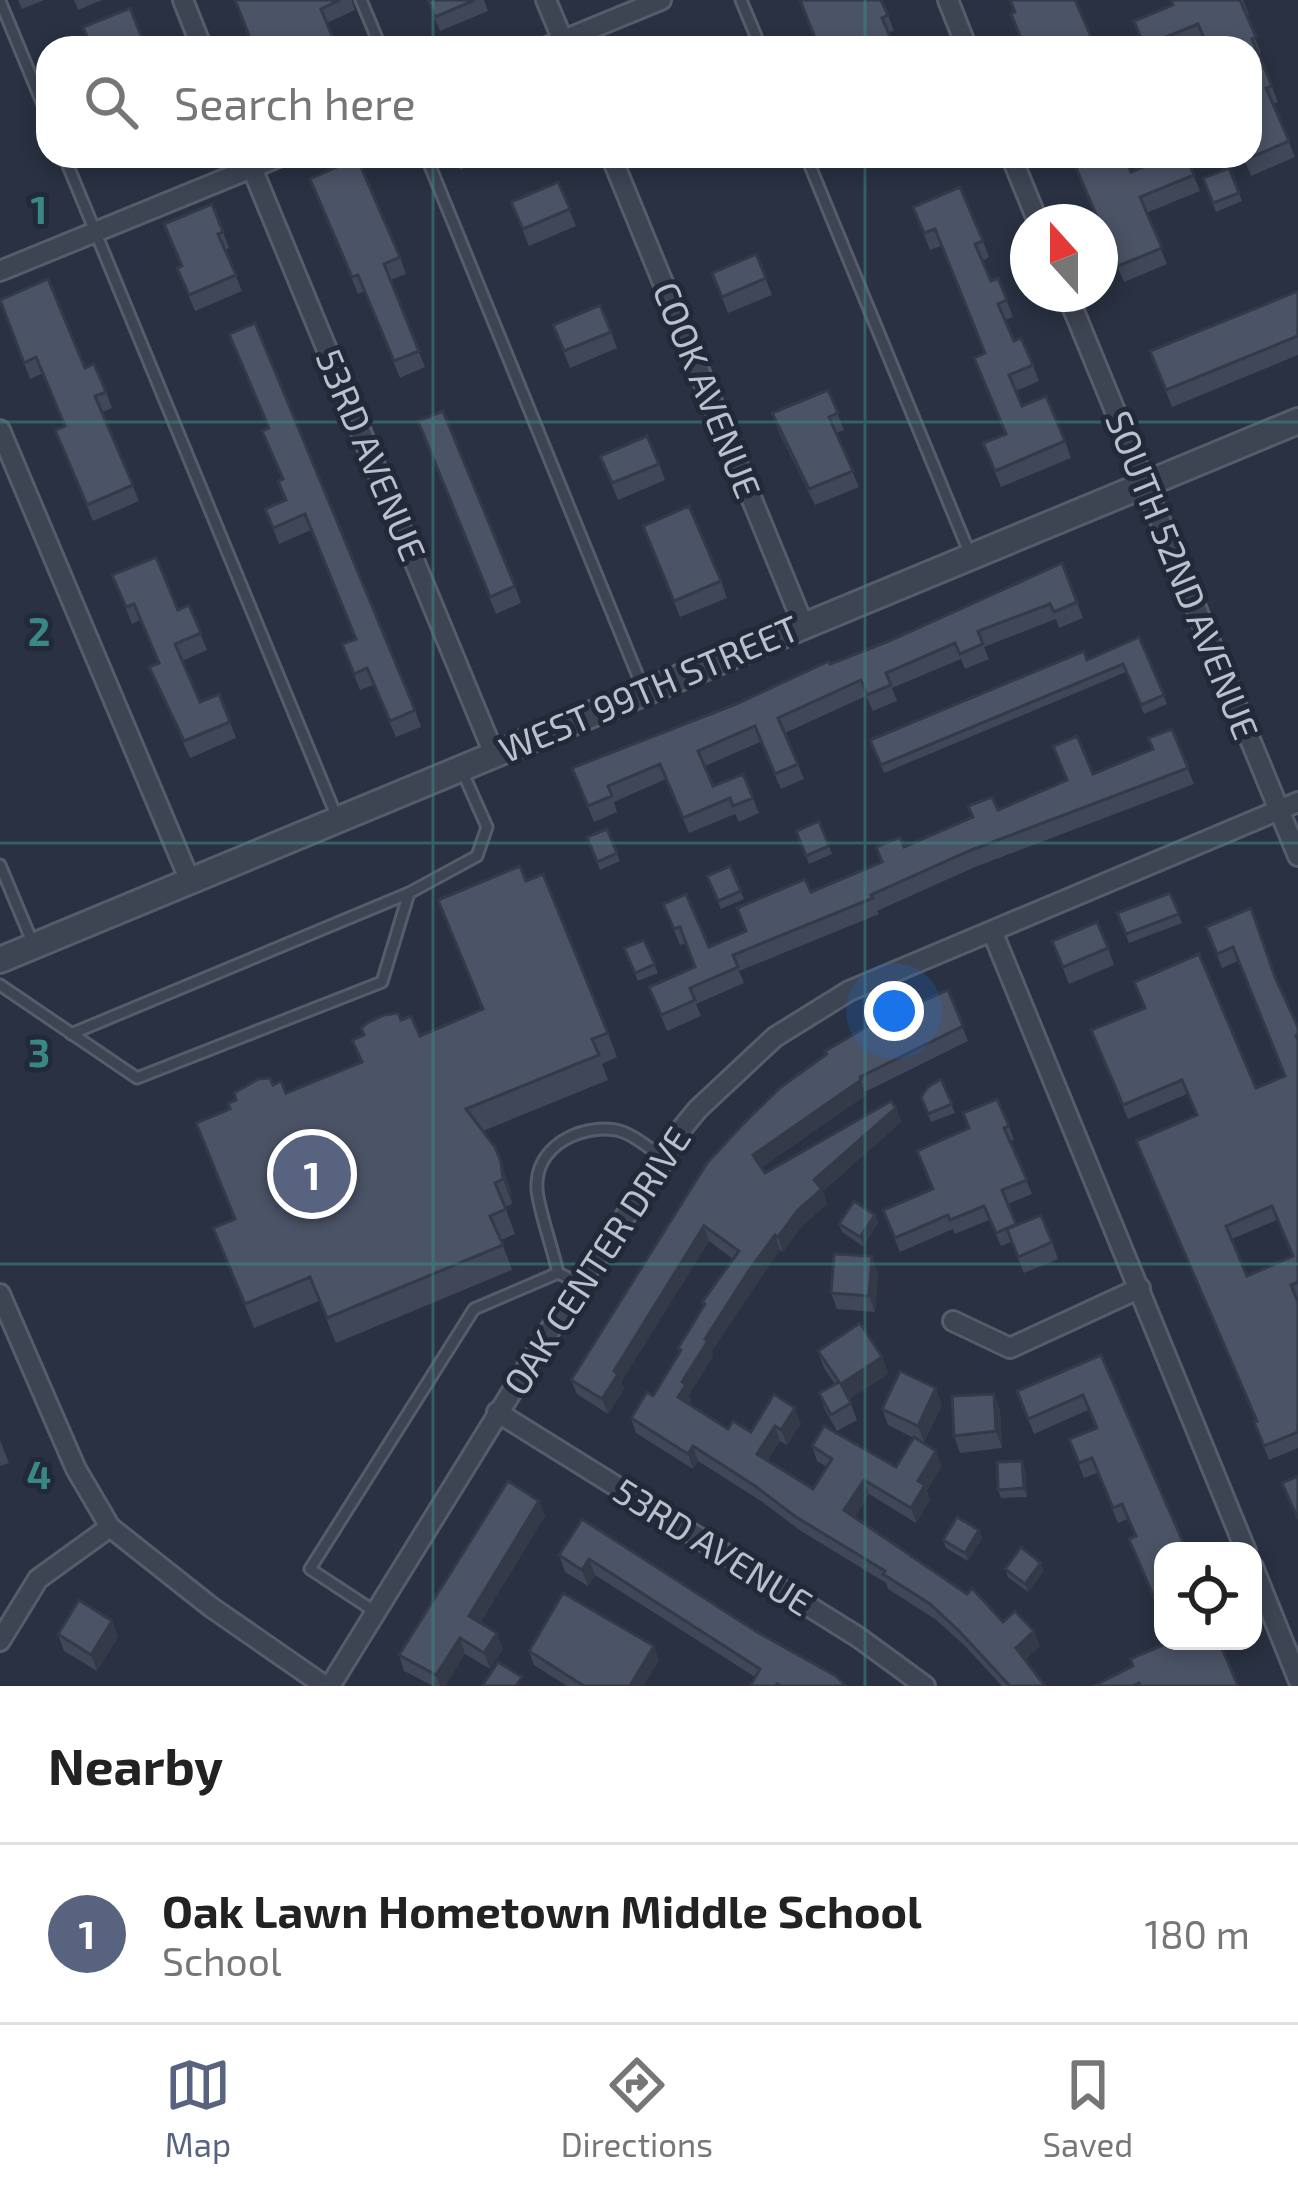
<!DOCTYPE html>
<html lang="en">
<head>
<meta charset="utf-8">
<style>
	:root { --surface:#fff; --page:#f2f2f2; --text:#222; --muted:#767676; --line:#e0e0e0; --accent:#586380 }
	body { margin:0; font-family:"Exo 2",sans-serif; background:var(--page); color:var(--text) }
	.controls { position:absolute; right:36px; bottom:36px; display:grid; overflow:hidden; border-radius:24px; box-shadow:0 6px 18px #0003 }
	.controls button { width:108px; height:108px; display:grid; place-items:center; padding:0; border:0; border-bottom:3px solid var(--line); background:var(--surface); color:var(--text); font:60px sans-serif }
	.compass { position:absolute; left:1010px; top:204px; width:108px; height:108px; border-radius:50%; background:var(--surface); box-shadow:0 6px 18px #0003; rotate:339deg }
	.you { position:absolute; left:894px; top:1011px; width:42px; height:42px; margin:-30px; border:9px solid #fff; border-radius:50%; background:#1a73e8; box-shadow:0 0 0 18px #1a73e833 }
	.badge { display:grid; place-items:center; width:78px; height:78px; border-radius:50%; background:var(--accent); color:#fff; font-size:39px; font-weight:700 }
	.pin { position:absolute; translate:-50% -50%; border:6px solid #fff; box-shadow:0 3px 12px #0006 }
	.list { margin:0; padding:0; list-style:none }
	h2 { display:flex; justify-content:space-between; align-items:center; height:156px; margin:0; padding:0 48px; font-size:51px }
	h2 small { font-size:39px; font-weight:400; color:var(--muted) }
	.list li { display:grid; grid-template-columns:78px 1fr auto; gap:36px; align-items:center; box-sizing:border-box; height:180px; padding:0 48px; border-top:3px solid var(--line) }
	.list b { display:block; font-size:45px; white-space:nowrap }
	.list p { margin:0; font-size:39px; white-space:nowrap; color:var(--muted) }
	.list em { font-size:39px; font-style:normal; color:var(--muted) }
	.icon { flex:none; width:66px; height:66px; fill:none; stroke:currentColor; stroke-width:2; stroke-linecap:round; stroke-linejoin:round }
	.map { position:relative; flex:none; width:1298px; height:1686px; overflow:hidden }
	.search { position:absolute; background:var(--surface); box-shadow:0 6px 18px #0003; left:36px; right:36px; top:36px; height:132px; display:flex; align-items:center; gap:30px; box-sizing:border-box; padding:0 42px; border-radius:36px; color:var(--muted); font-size:45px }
	.sheet { height:336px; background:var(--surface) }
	nav { display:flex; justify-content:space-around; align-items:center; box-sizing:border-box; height:168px; border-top:3px solid var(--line); background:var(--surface); font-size:33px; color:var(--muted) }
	nav a { display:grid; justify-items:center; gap:6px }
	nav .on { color:var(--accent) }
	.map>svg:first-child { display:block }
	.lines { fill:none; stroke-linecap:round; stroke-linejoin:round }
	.service-casing { stroke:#565c69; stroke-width:15 }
	.minor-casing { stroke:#565c69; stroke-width:24 }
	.tertiary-casing { stroke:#565c69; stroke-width:30 }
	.service { stroke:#3d4452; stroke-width:9 }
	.minor { stroke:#3d4452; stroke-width:18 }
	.tertiary { stroke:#3d4452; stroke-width:24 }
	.wall { fill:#404758; fill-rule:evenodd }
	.shaded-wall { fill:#343a47 }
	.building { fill:#4b5366; stroke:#343a47; stroke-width:3; fill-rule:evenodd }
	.grid { fill:none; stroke:#3a8886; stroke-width:3; stroke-opacity:0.55 }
	.labels { text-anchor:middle; stroke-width:10; stroke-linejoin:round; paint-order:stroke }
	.street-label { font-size:36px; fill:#bbc0cc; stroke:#222938 }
	.grid-label { font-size:39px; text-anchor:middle; font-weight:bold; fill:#3a8886; stroke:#222938; stroke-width:10; stroke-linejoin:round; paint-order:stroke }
</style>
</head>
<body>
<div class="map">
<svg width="1298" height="1686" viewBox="0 0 1298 1686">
	<rect width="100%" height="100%" fill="#293142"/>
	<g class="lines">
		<defs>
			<g id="service">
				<polyline points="361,0 381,48"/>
				<polyline points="741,0 761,48"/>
				<polyline points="0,1 48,117"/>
				<polyline points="64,156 336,815"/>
				<polyline points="426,156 644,691"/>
				<polyline points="806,156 969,552"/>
				<polyline points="0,865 34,946"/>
				<polyline points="0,985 137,1078 382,982 409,893 477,856 487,827 463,773"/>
				<polyline points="71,1034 409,893"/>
				<path d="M579,1283L558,1273C553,1249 539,1211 537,1190C534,1147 579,1124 616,1130C632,1133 650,1149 665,1159"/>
				<polyline points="377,1613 310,1569 474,1309 558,1273"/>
			</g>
			<g id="minor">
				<polyline points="183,0 202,48"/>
				<polyline points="546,0 566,48"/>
				<polyline points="948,0 967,48"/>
				<polyline points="544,48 661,0"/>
				<polyline points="247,156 494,754"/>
				<polyline points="611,156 803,624"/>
				<polyline points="1011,156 1038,222"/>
				<polyline points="0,271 281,156"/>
				<polyline points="1067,294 1298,856"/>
				<polyline points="0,430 190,881"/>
				<polyline points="992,931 1246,1551"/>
				<polyline points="0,1294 76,1469 110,1527 211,1607 325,1686"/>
				<polyline points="953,1321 1010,1348 1140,1288"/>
				<polyline points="497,1412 858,1637 925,1686"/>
				<polyline points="1253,1567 1298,1679"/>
				<polyline points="0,1641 38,1579 110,1527"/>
				<polyline points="330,1686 579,1283 665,1159 670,1143 698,1109 775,1037 849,991 1298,802"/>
			</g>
			<polyline id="tertiary" points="0,960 1298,421"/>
		</defs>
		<use href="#service" class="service-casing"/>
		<use href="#minor" class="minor-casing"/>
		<use href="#tertiary" class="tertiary-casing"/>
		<use href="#service" class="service"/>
		<use href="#minor" class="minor"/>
		<use href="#tertiary" class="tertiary"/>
	</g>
	<g class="wall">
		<polygon points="18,0 44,0 22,9"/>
		<polygon points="74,0 102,0 78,10"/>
		<polygon points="234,0 352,0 355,10 327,23"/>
		<polygon points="427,0 484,0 488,11 440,31"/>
		<polygon points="1170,0 1243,0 1249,15 1246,16 1261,53 1259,54 1278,102 1273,104 1295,157 1251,176 1243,156 1250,156 1204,40 1184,48 1144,48 1134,21 1172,6"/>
		<polygon points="888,15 894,31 818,48"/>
		<polygon points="453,156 492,156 460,170"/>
		<polygon points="1186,156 1200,191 1146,213 1167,264 1124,282 1100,226 1131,172"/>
		<polygon points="1229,168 1242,201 1216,212 1203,178"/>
		<polygon points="310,179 400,257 406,274 390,280 425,367 400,378 364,291 358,294"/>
		<polygon points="558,182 576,226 529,246 511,202"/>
		<polygon points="913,207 983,241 989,257 982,261 991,281 998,278 1013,317 1005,320 1014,341 1033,365 1039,381 1016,391 1022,406 1065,441 1071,458 1001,487 983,443 1005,434 985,353 941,246 930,250"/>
		<polygon points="164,224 223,232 229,248 225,250 242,291 195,311 177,268 181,266"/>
		<polygon points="756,254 772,295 728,313 712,273"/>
		<polygon points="1298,291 1298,355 1172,407 1150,351"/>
		<polygon points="0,300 85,368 106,392 112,408 102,412 139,501 93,521 55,430 65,426 42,374 30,379"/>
		<polygon points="553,325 611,332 617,348 570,368"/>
		<polygon points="229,334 415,710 421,727 396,737 373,685 360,690 342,644 355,639 311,530 279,544 265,509 285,501 278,481 282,479 268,428"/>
		<polygon points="828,390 844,430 836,433 859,487 815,505 778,430 772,413"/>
		<polygon points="424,438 515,586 521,603 496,614"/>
		<polygon points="600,456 659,464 665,480 618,500"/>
		<polygon points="643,526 721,581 727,598 680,617"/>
		<polygon points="1062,563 1083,618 1059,628 1056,619 984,647 989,659 965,669 961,659 892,688 897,701 873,711 866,696 785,733 804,779 781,789 760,742 705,766 713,786 743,774 759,813 739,822 735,814 689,833 666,779 614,802 617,812 594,822 572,768 736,704 889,641"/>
		<polygon points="112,575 178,610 189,605 207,650 182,661 200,702 230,722 236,738 190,758 149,667 158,663 140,620 132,624"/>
		<polygon points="1139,637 1167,704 1144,714 1126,672 884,773 870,740 1087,660"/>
		<polygon points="1172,729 1194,784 975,867 877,911 879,914 739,971 744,983 696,1004 701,1016 667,1031 649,987 695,967 686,943 680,945 663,904 709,947 746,932 811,892 881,862 904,847 1093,774 1153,749"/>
		<polygon points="819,821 832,854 809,864 796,831"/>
		<polygon points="607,829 620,861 600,870 587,837"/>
		<polygon points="730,866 744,899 721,909 707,876"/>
		<polygon points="526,881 608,1033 617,1057 602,1064 608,1080 483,1131 510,1187 512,1204 505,1207 515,1234 501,1240 512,1270 336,1343 319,1301 254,1328 213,1228 234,1220 196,1123 230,1109 273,1085 286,1093 361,1062 352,1040 401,1020 420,1036 482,1010 438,900"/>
		<polygon points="1170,893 1182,923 1129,943 1117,913"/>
		<path d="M1206,927L1276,979L1298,1027V1448L1269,1460L1254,1422L1256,1421L1196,1116L1187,1094L1128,1119L1096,1044L1256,1088L1285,1076L1238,961L1222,968ZM1277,1220L1293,1257L1247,1276L1232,1239Z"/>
		<polygon points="644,940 658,973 638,981 624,948"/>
		<polygon points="1052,941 1108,948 1114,965 1069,984"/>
		<polygon points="948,990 968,1041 865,1092 866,1095 761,1168 765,1173 896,1108 901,1122 823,1191 827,1204 803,1225 783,1252 780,1250 754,1286 712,1351 713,1356 689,1395 691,1400 688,1403 728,1429 751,1432 801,1423 787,1445 780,1441 767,1461 813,1489 827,1467 817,1461 812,1446 896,1467 914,1438 888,1425 882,1409 942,1405 924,1442 916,1438 942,1466 927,1490 930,1500 916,1523 869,1494 855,1517 1003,1622 1034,1631 1040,1646 1025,1660 1045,1686 1002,1686 964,1645 935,1619 888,1589 886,1583 801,1531 761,1501 698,1461 693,1469 636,1433 631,1418 653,1396 680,1352 678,1348 704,1306 702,1302 733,1259 709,1241 621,1382 624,1389 608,1414 577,1394 571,1380 707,1163"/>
		<polygon points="941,1079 955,1113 931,1122 921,1097"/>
		<polygon points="1009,1126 1014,1140 1010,1141 1032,1194 1008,1204 1017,1225 1052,1242 1058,1259 1024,1273 1011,1242 1001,1246 989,1220 955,1234 953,1229 900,1252 883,1210 932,1190 917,1151"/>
		<polygon points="875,1215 878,1223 863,1246 842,1232 839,1224"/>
		<polygon points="878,1273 875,1312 837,1309 831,1293"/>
		<polygon points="818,1351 882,1357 888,1374 849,1399 857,1420 837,1431 825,1410 819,1393 835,1384 824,1368"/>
		<polygon points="1101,1355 1163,1551 1163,1608 1158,1610 1129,1539 1135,1537 1128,1519 1118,1523 1097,1473 1084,1478 1069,1439 1096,1429 1088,1410 1034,1434 1017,1391"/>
		<polygon points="994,1394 1000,1410 1002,1448 960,1453 954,1436"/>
		<polygon points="0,1440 9,1463 0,1466"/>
		<polygon points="1025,1469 1027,1497 1001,1498 998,1490"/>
		<polygon points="539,1501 545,1516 480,1623 503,1649 490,1669 465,1654 445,1686 433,1686 404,1671 399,1655"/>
		<polygon points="582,1519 757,1632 846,1686 750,1686 755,1677 595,1575 588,1586 565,1572 559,1555"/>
		<polygon points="979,1530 982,1538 968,1561 946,1548 943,1540"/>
		<polygon points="1005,1569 1044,1571 1028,1592 1008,1577"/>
		<polygon points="112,1621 118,1637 97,1671 64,1651 58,1634"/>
		<polygon points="529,1651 659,1660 643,1686 567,1686 534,1665"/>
	</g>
	<g class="shaded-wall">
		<polygon points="861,1080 866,1095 758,1170 753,1155"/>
		<polygon points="896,1108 901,1122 823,1191 827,1204 803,1225 783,1252 778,1237 814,1180"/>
		<polygon points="501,1162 510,1187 512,1204 503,1179"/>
		<polygon points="875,1215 878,1223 863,1246 860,1237"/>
		<polygon points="704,1226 709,1241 621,1382 624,1389 608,1414 602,1399 614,1371"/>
		<polygon points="775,1235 780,1250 712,1351 713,1356 689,1395 691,1400 683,1412 678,1397 682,1382 705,1339"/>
		<polygon points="872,1256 878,1273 875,1312 869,1296"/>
		<polygon points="882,1357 888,1374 847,1401 841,1384"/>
		<polygon points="936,1388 942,1405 924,1442 918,1426"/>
		<polygon points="994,1394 1000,1410 1002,1448 996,1431"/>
		<polygon points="795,1408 801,1423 787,1445 781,1430"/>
		<polygon points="775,1426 780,1441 762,1469 757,1454"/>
		<polygon points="693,1446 698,1461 693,1469 688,1454"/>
		<polygon points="936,1451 942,1466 927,1490 930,1500 916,1523 911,1508 918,1481"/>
		<polygon points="1022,1461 1025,1469 1027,1497 1024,1488"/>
		<polygon points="864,1480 869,1494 850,1525 844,1510"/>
		<polygon points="539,1501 545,1516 475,1632 469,1616"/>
		<polygon points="979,1530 982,1538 968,1561 965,1553"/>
		<polygon points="589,1559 595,1575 588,1586 582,1570"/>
		<polygon points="1041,1563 1044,1571 1028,1592 1025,1584"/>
		<polygon points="112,1621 118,1637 97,1671 91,1655"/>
		<polygon points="1034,1631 1040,1646 1022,1663 1016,1648"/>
		<polygon points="497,1633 503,1649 490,1669 484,1653"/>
		<polygon points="460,1638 465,1654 445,1686 440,1686 436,1675"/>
		<polygon points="654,1646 659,1660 643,1686 631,1686 631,1684"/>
	</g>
	<g class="building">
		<polygon points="235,0 340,0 321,9 337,48 254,48"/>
		<polygon points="428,0 475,0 435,17"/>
		<polygon points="800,0 881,0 888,15 882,18 895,48 819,48"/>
		<polygon points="1010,0 1075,0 1096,48 1025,48 1011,14 1015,12"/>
		<polygon points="1171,0 1240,0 1256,37 1252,39 1272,86 1266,88 1289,141 1245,160 1244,156 1250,156 1250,48 1208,48 1198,24 1144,46 1134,21 1173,5"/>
		<polygon points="130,8 146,48 92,48 83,27"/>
		<polygon points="1071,156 1124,156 1131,172 1169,156 1186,156 1194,175 1140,197 1162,248 1118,266"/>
		<polygon points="357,158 400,257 384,264 419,351 394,361 358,275 352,277 310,179"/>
		<polygon points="1229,168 1239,193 1213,203 1203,178"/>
		<polygon points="558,182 570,209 523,229 511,202"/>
		<polygon points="960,187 983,241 975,244 991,281 998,278 1007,300 998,304 1014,341 1021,338 1033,365 1009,375 1022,406 1046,396 1065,441 995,471 983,443 1006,434 974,358 985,353 935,229 924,233 913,207"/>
		<polygon points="212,204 223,232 218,234 236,275 189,295 177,268 182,266 164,224"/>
		<polygon points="756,254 766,278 722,297 712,273"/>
		<polygon points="48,279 85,368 94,364 106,392 95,396 133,485 87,505 55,430 65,426 36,357 24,363 0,300"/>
		<polygon points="1298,291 1298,336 1166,390 1150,351"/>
		<polygon points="600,305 611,332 564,351 553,325"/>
		<polygon points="255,323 415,710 390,721 367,668 354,674 342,644 356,639 305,514 273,528 265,509 286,500 278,481 283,479 262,431 269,428 229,334"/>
		<polygon points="828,390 838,413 829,417 853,471 809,489 772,413"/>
		<polygon points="443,411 515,586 490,597 418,421"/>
		<polygon points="647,436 659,464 612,483 600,456"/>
		<polygon points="689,506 721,581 674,601 643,526"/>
		<polygon points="156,557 178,610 189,605 201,633 175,644 200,702 219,694 230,722 184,741 149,667 159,663 134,604 126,607 112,575"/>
		<polygon points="1062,563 1077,602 1054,612 1050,604 978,631 983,644 960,654 955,643 886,673 891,685 867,695 861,680 778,718 798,764 775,774 755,726 698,751 713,786 743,774 753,798 733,806 730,798 683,818 660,764 608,786 612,796 588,806 572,768 736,704 829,661 830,664 889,641"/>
		<polygon points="1139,637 1164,695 1141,705 1123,664 881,765 870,740 1084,651 1087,660"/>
		<polygon points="1172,729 1188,768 969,851 871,895 873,898 733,955 738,967 690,988 695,1000 661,1015 649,987 695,967 680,927 674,929 663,904 686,894 709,947 746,931 737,908 805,879 811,892 882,862 876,847 900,837 904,847 973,817 968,806 992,797 998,810 1067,780 1053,746 1077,736 1093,774 1153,749 1148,738"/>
		<polygon points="819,821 829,846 806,856 796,831"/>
		<polygon points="607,829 617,853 597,862 587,837"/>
		<polygon points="520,866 526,881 543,874 608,1033 592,1039 599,1055 466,1109 495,1147 501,1162 503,1179 495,1183 506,1209 490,1216 503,1245 327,1318 310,1277 245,1304 213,1228 235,1219 196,1123 230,1109 228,1103 236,1100 234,1093 258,1079 270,1078 273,1085 281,1081 286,1093 362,1062 352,1040 364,1035 361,1028 367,1023 384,1015 398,1013 401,1020 411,1016 420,1036 483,1009 438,900"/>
		<polygon points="730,866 741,891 718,901 707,876"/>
		<polygon points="1170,893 1179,914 1126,934 1117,913"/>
		<path d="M1251,908L1275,977L1298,1027V1035L1296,1036L1298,1040V1282L1291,1285L1298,1302V1432L1264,1446L1254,1422L1257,1421L1136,1141L1197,1115L1182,1080L1123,1105L1091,1030L1145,1008L1134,982L1199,954L1256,1088L1285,1076L1233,947L1217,954L1206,927ZM1272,1206L1293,1256L1247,1276L1226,1226Z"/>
		<polygon points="1097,922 1108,948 1063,967 1052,941"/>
		<polygon points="644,940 655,964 635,973 624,948"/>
		<polygon points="948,990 963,1026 860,1077 861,1080 753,1155 765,1173 891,1101 896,1108 814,1180 822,1189 798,1210 778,1237 775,1235 748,1272 705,1339 708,1341 682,1382 686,1385 678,1397 728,1429 733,1421 751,1432 774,1394 795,1408 781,1430 775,1426 757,1454 813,1489 832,1459 812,1446 824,1426 896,1467 914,1437 936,1451 918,1481 925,1485 911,1508 864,1480 844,1510 967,1594 972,1588 1003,1622 1015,1611 1034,1631 1016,1648 1045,1686 1010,1686 958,1630 930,1604 883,1574 885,1571 796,1517 755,1486 693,1446 688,1454 631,1418 647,1392 653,1396 681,1350 678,1348 705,1304 702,1302 739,1251 704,1226 614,1371 618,1374 602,1399 571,1380 707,1163 745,1122 781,1087 827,1054 825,1051 875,1022"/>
		<polygon points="941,1079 952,1104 928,1114 921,1097 928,1087"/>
		<polygon points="997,1099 1009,1126 1004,1128 1027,1180 1002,1190 1016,1224 996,1233 984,1206 950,1220 948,1215 895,1238 883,1210 933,1189 917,1151 969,1128 963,1113"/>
		<polygon points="854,1201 875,1215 860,1237 839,1224"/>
		<polygon points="1041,1215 1052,1242 1018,1257 1007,1229"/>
		<polygon points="834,1254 872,1256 869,1296 831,1293"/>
		<polygon points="860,1323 882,1357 841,1384 851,1403 831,1415 819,1393 839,1382 818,1351"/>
		<polygon points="1101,1355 1187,1551 1163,1551 1163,1604 1159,1592 1153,1595 1129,1539 1136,1536 1122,1504 1113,1508 1092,1458 1079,1463 1069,1439 1097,1428 1083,1395 1028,1419 1017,1391"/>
		<polygon points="900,1371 936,1388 918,1426 882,1409"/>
		<polygon points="994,1394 996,1431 954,1436 952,1396"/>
		<polygon points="1022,1461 1024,1488 998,1490 997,1462"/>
		<polygon points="1298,1476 1298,1519 1282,1483"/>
		<polygon points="508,1481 539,1501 469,1616 497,1633 484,1653 460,1638 436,1675 399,1655"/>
		<polygon points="957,1517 979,1530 965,1553 943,1540"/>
		<polygon points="582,1519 757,1632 836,1676 846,1686 781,1686 777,1684 775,1686 750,1686 760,1669 589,1559 582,1570 559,1555"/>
		<polygon points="1021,1547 1041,1563 1025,1584 1005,1569"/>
		<polygon points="563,1593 654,1646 631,1684 634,1686 584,1686 529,1651"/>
		<polygon points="79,1600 112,1621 91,1655 58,1634"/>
		<polygon points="1172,1641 1219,1641 1238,1686 1140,1686 1139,1683 1133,1686 1093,1686 1133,1666 1130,1659"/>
		<polygon points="498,1662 522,1677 516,1686 482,1686"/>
	</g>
	<path class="grid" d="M433,0V48M865,0V48M433,156V1686M865,156V1686M0,422H1298M0,843H1298M0,1264H1298"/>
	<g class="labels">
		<g class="street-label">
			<text transform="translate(707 390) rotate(68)" y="13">COOK AVENUE</text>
			<text transform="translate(371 455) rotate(67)" y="13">53RD AVENUE</text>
			<text transform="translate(1182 575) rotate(68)" y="13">SOUTH 52ND AVENUE</text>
			<text transform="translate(649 689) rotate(-23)" y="13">WEST 99TH STREET</text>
			<text transform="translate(597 1261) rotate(-57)" y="13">OAK CENTER DRIVE</text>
			<text transform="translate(713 1547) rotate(32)" y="13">53RD AVENUE</text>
		</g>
	</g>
	<g class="grid-label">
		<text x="39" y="224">1</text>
		<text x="39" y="646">2</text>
		<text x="39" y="1067">3</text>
		<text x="39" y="1489">4</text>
	</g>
</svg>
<div class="controls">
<button><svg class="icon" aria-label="locate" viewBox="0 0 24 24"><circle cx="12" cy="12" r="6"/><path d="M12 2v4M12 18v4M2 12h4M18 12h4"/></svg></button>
</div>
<svg class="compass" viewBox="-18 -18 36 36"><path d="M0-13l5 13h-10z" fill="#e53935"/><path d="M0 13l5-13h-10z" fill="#767676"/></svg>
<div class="you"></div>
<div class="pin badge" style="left:312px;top:1174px">1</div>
<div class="search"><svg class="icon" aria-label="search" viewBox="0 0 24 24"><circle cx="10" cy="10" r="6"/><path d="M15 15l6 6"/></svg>Search here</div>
</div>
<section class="sheet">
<h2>Nearby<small></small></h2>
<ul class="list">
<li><span class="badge">1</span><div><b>Oak Lawn Hometown Middle School</b><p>School</p></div><em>180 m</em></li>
</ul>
</section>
<nav>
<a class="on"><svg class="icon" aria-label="map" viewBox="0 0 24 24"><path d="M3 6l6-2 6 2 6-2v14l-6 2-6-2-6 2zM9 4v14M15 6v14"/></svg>Map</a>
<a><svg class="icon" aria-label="directions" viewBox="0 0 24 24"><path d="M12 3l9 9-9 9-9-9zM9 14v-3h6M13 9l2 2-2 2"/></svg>Directions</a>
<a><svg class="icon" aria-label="saved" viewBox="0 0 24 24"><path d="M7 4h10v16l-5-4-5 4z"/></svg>Saved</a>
</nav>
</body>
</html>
